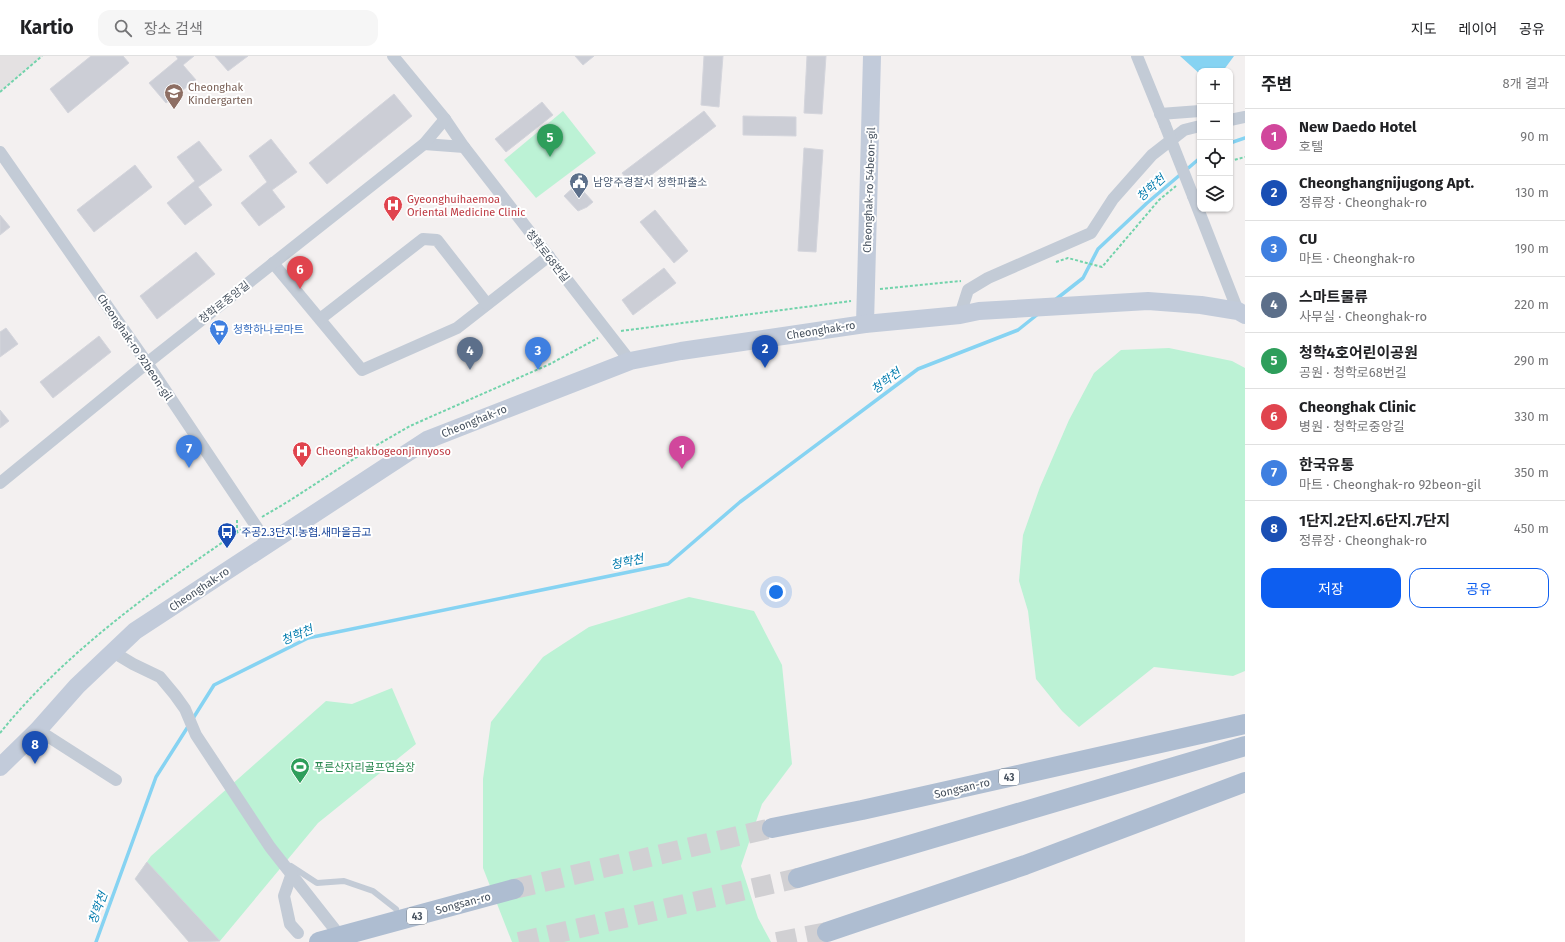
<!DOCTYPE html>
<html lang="ko">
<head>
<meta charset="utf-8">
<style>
	:root { --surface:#fff; --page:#f6f6f6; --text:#202124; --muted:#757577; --line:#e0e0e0; --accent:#0d5ef0 }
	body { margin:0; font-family:"Fira Sans","Noto Sans KR",sans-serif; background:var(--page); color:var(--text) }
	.controls { position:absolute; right:12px; top:12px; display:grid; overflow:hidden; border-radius:8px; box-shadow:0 1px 3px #0004 }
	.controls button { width:36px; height:36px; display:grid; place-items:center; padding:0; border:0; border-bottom:1px solid var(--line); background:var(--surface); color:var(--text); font:20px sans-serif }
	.you { position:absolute; left:776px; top:536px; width:14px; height:14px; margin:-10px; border:3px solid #fff; border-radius:50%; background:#1a73e8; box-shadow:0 0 0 6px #1a73e833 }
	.badge { display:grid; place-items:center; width:26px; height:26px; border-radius:50%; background:var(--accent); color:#fff; font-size:13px; font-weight:700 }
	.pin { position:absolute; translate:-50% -33px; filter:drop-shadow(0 1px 2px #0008) }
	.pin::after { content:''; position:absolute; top:21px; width:14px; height:12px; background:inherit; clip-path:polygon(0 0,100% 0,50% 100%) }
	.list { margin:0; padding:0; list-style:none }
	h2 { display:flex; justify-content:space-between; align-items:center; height:52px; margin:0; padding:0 16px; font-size:17px }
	h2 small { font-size:13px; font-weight:400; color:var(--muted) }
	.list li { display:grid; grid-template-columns:26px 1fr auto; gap:12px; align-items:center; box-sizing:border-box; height:56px; padding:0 16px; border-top:1px solid var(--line) }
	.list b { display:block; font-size:15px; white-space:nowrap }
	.list p { margin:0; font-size:13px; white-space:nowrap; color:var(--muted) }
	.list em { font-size:13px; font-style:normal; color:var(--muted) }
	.actions { display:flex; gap:8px; padding:12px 16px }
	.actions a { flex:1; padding:9px 0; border:1px solid var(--accent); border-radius:12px; text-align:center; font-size:14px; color:var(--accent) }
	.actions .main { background:var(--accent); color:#fff }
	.icon { flex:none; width:22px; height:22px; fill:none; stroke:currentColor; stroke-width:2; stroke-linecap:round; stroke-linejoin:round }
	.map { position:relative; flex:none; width:1245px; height:886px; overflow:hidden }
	header { display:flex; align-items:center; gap:24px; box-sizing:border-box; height:56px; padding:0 20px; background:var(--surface); border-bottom:1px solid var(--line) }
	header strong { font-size:19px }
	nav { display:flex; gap:22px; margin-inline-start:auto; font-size:14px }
	.search { width:280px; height:36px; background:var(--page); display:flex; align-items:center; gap:10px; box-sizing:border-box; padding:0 14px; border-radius:12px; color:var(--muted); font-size:15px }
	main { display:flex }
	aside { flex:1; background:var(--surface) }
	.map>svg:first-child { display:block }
	.education { fill:#e4e1e2 }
	.green { fill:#bcf2d5 }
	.water { fill:#86d3f2 }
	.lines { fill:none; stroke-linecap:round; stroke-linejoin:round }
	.stream { stroke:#86d3f2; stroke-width:3.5 }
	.building { fill:#ccced6; stroke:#d4d5dc }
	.primary-tunnel { stroke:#d1d0d3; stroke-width:20; stroke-dasharray:20 10; stroke-linecap:butt }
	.path { stroke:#72d3ab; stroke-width:2; stroke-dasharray:3 2; stroke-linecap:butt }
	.lane { stroke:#c3cbd6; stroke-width:6 }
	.street { stroke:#c3cbd6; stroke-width:12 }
	.secondary { stroke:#c2cbda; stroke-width:18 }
	.primary { stroke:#aebdd1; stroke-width:20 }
	.street-bridge { stroke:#c3cbd6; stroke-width:12 }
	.labels { text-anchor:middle; stroke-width:4; stroke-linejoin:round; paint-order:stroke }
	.shield { fill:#fff; stroke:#7e868f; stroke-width:1 }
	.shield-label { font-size:10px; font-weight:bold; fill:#47525f }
	.education-label { font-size:11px; fill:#785e54; stroke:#fff; text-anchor:start }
	.service-label { font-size:11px; fill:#4e5e75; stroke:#fff; text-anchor:start }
	.street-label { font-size:11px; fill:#47525f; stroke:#fff }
	.health-label { font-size:11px; fill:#be3a42; stroke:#fff; text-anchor:start }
	.shop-label { font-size:11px; fill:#366cbe; stroke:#fff; text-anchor:start }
	.transit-label { font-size:11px; fill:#164399; stroke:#fff; text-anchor:start }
	.leisure-label { font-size:11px; fill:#27864d; stroke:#fff; text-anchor:start }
	.water-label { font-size:12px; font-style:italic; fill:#037cae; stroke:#fff }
</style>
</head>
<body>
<header>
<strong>Kartio</strong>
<div class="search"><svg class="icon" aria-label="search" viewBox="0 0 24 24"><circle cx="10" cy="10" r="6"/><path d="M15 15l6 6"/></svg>장소 검색</div>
<nav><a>지도</a><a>레이어</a><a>공유</a></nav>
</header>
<main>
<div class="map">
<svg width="1245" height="886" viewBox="0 0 1245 886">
	<rect width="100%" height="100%" fill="#f3f0f0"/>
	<polygon class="education" points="0,0 42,0 0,36"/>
	<g class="green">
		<polygon points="563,55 596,97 536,142 504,104"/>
		<polygon points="1169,292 1232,305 1245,312 1245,615 1233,620 1154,611 1079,671 1062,655 1036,623 1028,555 1019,525 1023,479 1040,431 1069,364 1094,317 1121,294"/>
		<polygon points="689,541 754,555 782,609 792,708 762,748 741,810 758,862 771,886 512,886 483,812 483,723 491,666 543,601 589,571"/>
		<polygon points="392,632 416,688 318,767 220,885 189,886 135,823 151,800 326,645 352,648"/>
	</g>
	<polygon class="water" points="1180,0 1234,0 1223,15 1200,15 1200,18"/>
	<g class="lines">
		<g class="stream">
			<polyline points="1230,87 1245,82"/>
			<polyline points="1186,114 1200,102"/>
			<polyline points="1055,244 1083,222 1098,193 1147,147 1181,118"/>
			<polyline points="192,664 214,629 308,582 668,508 740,446 918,313 1018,274 1038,258"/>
			<polyline points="96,886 156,721 189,669"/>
		</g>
	</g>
	<g class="building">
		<polygon points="91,0 123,0 129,7 68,57 50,33"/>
		<polygon points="176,0 194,0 183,9 196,24 166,47 149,27 178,3"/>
		<polygon points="215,0 248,0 228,15"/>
		<polygon points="575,0 594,0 583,9"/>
		<polygon points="704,0 723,0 719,51 701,49"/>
		<polygon points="807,0 826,0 822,58 804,57"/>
		<polygon points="394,38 412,60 327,128 309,107"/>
		<polygon points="542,46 553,59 506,96 495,83"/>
		<polygon points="704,55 716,70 634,132 622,117"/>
		<polygon points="743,60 796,61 796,80 743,79"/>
		<polygon points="271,83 297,116 272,134 285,151 259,170 241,147 267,126 249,100"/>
		<polygon points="199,85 222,114 198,131 212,149 185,169 167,147 195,125 177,101"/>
		<polygon points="804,92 823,94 816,196 798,195"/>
		<polygon points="135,109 152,131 94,176 77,154"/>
		<polygon points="577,128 593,146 587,151 578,155 564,140"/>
		<polygon points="655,154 688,195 674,207 640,166"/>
		<polygon points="0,159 10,171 0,179"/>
		<polygon points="196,196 215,218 157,263 140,240"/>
		<polygon points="664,212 676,227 633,259 622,244"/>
		<polygon points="6,272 18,288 0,301 0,276"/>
		<polygon points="99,280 111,296 53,342 40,326"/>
		<polygon points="0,354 9,365 0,372"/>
		<polygon points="147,806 220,885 189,886 135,823"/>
	</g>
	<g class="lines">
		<g class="primary-tunnel">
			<polyline points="514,833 772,772"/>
			<polyline points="519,886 798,822"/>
			<polyline points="777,886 827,876"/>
		</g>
		<g class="path">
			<polyline points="0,36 42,0"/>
			<polyline points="1230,105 1245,101"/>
			<polyline points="1056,206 1068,202 1102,211 1159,144 1176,130"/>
			<polyline points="880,233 961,225"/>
			<polyline points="621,275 851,245"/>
			<polyline points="262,461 289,445 363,397 410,370 550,308 598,282"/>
			<polyline points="237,477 237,464"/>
			<path d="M0,677C67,594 157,531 245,471"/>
		</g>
		<polyline class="lane" points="291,810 317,827 344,825 373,835 396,853"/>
		<g class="street">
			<polyline points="393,0 445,63 464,91 630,305"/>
			<polyline points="1137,0 1165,69"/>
			<polyline points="1160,58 1200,55"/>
			<polyline points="1230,64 1245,61"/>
			<polyline points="424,88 464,91"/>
			<polyline points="0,96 147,307 268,488"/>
			<polyline points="1193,140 1238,255"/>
			<polyline points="273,207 362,314 457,272 549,200"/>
			<polyline points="960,259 968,234 988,222 1091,177 1113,143 1152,99 1184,74 1200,70"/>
			<polyline points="320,263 423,183 437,184 487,248"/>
			<polyline points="0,427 147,307 424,88 445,63"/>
			<polyline points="113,596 133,608 160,621 175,639 185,653 196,679 270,791 340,880"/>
			<polyline points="38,674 116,724"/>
			<polyline points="292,817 284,840 290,868 298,877"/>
		</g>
		<g class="secondary">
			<polyline points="865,268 872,0"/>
			<polyline points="0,711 38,674 77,630 135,575 427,384 630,305 681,295 865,268 960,259 979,255 1148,245 1201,249 1238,255 1245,259"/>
		</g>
		<g class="primary">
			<polyline points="772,772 862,754 1245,668"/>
			<polyline points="798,822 1245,690"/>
			<polyline points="827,876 1025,809 1245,726"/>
			<polyline points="319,886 514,833"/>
		</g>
		<polyline class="street-bridge" points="1165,69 1193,140"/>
	</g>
	<defs>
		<symbol id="school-pin" viewBox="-11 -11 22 30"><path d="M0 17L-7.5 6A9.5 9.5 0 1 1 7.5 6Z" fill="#8d6e63" stroke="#fff"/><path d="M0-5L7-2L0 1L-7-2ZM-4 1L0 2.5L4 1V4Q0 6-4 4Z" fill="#fff"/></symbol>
		<symbol id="civic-pin" viewBox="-11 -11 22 30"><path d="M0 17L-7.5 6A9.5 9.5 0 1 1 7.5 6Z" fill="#5c6f8a" stroke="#fff"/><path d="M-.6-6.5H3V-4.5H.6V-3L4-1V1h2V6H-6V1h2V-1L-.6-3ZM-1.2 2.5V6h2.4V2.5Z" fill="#fff"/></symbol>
		<symbol id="hospital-pin" viewBox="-11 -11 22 30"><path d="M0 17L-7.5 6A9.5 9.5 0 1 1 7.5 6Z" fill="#e0444e" stroke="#fff"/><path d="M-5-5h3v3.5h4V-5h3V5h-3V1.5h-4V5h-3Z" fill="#fff"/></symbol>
		<symbol id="supermarket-pin" viewBox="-11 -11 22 30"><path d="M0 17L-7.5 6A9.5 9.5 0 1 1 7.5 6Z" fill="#3f7fe0" stroke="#fff"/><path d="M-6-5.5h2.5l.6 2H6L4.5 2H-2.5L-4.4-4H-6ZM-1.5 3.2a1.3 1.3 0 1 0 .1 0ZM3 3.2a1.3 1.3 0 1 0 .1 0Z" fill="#fff"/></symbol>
		<symbol id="bus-pin" viewBox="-11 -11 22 30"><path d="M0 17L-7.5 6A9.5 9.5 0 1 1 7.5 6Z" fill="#1a4fb4" stroke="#fff"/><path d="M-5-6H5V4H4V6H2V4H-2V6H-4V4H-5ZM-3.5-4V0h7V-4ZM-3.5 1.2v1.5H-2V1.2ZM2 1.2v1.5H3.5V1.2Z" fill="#fff"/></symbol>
		<symbol id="stadium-pin" viewBox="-11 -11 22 30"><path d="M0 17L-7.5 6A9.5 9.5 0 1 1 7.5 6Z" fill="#2e9e5b" stroke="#fff"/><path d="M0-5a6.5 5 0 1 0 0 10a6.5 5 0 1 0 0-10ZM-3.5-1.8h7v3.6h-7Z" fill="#fff"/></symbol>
	</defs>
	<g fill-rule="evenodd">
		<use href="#school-pin" x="163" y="26" width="22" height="30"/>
		<use href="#civic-pin" x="568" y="115" width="22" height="30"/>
		<use href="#hospital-pin" x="382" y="138" width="22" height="30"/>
		<use href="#supermarket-pin" x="208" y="262" width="22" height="30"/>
		<use href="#hospital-pin" x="291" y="384" width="22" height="30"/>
		<use href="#bus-pin" x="216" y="465" width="22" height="30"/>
		<use href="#stadium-pin" x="289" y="700" width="22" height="30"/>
	</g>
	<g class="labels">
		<g class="shield">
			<rect x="999" y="713" width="20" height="16" rx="3"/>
			<rect x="407" y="852" width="20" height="16" rx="3"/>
		</g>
		<g class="shield-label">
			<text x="1009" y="725">43</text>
			<text x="417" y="864">43</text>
		</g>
		<g class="education-label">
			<text x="188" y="35">Cheonghak<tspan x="188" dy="13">Kindergarten</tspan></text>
		</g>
		<g class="service-label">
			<text x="593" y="130">남양주경찰서 청학파출소</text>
		</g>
		<g class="street-label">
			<text transform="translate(869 134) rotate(-88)" y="4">Cheonghak-ro 54beon-gil</text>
			<text transform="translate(548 200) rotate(52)" y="4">청학로68번길</text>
			<text transform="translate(224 246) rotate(-38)" y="4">청학로중앙길</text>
			<text transform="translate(821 274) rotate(-9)" y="4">Cheonghak-ro</text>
			<text transform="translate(135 291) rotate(56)" y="4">Cheonghak-ro 92beon-gil</text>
			<text transform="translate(474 365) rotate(-22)" y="4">Cheonghak-ro</text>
			<text transform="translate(199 533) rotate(-34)" y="4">Cheonghak-ro</text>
			<text transform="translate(962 732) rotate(-13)" y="4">Songsan-ro</text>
			<text transform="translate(463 847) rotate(-15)" y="4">Songsan-ro</text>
		</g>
		<g class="health-label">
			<text x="407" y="147">Gyeonghuihaemoa<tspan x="407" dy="13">Oriental Medicine Clinic</tspan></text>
			<text x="316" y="399">Cheonghakbogeonjinnyoso</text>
		</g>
		<g class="shop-label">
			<text x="233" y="277">청학하나로마트</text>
		</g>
		<g class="transit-label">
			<text x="241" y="480">주공2.3단지.농협.새마을금고</text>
		</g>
		<g class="leisure-label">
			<text x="314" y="715">푸른산자리골프연습장</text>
		</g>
		<g class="water-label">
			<text transform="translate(1151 132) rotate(-42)" y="4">청학천</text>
			<text transform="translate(886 325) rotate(-37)" y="4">청학천</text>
			<text transform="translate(627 506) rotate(-12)" y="4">청학천</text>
			<text transform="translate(297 579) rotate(-22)" y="4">청학천</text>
			<text transform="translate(98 852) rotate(-70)" y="4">청학천</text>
		</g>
	</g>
</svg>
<div class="controls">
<button>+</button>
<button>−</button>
<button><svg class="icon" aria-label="locate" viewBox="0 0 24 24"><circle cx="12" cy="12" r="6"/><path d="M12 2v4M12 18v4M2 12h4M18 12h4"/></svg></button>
<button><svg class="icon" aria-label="layers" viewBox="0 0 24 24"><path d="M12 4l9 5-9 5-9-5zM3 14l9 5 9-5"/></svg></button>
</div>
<div class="you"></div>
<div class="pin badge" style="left:682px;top:413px;background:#d1479c">1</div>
<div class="pin badge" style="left:765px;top:312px;background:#1a4fb4">2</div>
<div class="pin badge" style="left:538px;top:314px;background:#3f7fe0">3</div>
<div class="pin badge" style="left:470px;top:314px;background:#5c6f8a">4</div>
<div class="pin badge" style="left:550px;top:101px;background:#2e9e5b">5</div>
<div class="pin badge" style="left:300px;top:233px;background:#e0444e">6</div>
<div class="pin badge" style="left:189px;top:412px;background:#3f7fe0">7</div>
<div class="pin badge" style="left:35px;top:708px;background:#1a4fb4">8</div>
</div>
<aside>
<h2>주변<small>8개 결과</small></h2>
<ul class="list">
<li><span class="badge" style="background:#d1479c">1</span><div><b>New Daedo Hotel</b><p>호텔</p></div><em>90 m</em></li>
<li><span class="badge" style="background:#1a4fb4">2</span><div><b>Cheonghangnijugong Apt.</b><p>정류장 · Cheonghak-ro</p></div><em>130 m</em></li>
<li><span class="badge" style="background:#3f7fe0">3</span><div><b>CU</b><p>마트 · Cheonghak-ro</p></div><em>190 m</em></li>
<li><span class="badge" style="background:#5c6f8a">4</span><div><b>스마트물류</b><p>사무실 · Cheonghak-ro</p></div><em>220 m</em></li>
<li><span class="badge" style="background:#2e9e5b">5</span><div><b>청학4호어린이공원</b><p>공원 · 청학로68번길</p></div><em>290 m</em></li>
<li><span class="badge" style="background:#e0444e">6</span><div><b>Cheonghak Clinic</b><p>병원 · 청학로중앙길</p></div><em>330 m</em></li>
<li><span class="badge" style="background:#3f7fe0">7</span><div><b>한국유통</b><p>마트 · Cheonghak-ro 92beon-gil</p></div><em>350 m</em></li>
<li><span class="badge" style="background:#1a4fb4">8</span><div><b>1단지.2단지.6단지.7단지</b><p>정류장 · Cheonghak-ro</p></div><em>450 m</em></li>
</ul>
<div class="actions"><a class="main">저장</a><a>공유</a></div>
</aside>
</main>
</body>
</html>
